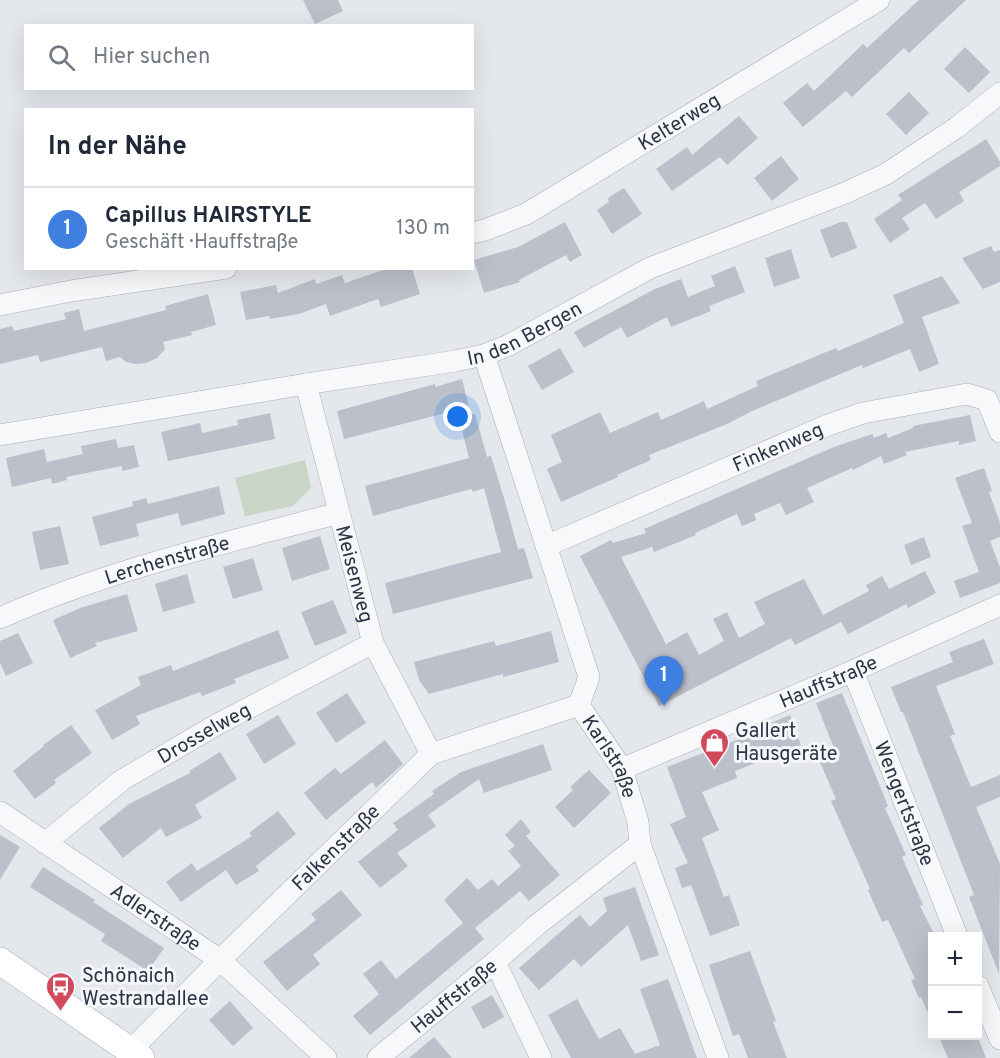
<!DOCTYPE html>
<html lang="de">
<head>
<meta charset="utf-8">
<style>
	:root { --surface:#fff; --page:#f2f2f3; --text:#1f2937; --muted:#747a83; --line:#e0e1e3; --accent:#d1495b }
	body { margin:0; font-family:Overpass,sans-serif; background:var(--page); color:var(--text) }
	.controls { position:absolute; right:18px; bottom:18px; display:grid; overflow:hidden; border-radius:0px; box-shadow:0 6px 24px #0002 }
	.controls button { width:54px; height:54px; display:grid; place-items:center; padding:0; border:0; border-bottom:2px solid var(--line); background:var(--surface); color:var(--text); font:30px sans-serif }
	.you { position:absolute; left:458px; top:417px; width:21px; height:21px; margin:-15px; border:4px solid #fff; border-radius:50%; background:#1a73e8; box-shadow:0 0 0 9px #1a73e833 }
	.badge { display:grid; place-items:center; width:39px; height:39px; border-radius:50%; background:var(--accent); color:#fff; font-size:20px; font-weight:700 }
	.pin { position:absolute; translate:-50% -50px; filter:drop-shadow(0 2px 3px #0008) }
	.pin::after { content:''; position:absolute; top:32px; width:21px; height:18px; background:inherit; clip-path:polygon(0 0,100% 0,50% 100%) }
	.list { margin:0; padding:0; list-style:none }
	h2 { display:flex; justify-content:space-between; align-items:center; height:78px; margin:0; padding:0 24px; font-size:26px }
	h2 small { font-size:20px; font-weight:400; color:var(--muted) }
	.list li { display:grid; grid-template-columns:39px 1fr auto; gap:18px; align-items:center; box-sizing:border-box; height:84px; padding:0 24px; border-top:2px solid var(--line) }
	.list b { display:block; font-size:22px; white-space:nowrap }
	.list p { margin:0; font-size:20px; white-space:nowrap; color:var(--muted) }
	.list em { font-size:20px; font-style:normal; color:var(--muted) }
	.icon { flex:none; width:33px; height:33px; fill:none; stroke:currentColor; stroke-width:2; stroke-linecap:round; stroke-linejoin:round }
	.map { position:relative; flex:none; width:1000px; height:1058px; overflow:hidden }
	.search { position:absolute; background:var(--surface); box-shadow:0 6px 24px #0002; left:24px; top:24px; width:450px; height:66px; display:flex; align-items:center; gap:15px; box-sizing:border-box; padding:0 21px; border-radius:0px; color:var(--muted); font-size:22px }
	.panel { position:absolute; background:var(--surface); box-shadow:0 6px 24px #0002; left:24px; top:108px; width:450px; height:162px; border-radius:0px }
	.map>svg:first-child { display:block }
	.green { fill:#c9d6c5 }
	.building { fill:#bbc0ca }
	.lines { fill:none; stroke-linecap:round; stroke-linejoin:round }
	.minor-casing { stroke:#a9aeb7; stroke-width:22 }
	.major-casing { stroke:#a3abb8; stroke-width:28 }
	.minor { stroke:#f7f8fa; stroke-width:21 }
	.major { stroke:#fff; stroke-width:27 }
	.labels { text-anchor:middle; stroke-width:6; stroke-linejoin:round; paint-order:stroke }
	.street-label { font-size:20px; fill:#2b3445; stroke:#f4f6f9 }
	.poi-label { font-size:20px; fill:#2b3445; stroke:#f4f6f9; text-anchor:start }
</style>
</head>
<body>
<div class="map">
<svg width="1000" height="1058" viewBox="0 0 1000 1058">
	<rect width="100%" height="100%" fill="#e4e7ec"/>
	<polygon class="green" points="305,460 311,488 293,506 245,516 235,478"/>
	<g class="building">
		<polygon points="303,0 338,0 343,11 315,24"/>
		<polygon points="919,0 966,0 909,53 904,48 852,97 846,91 803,127 783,103 807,83 814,91 863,44 867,48"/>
		<polygon points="965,47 990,72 969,93 944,69"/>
		<polygon points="909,92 929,113 906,135 886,114"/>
		<polygon points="739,116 758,138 727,165 720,157 672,191 656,169 687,147 692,155"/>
		<polygon points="986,139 1000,162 1000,166 959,192 964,201 936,219 925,203 902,218 910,229 890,243 874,219 902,200 898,195"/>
		<polygon points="781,156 799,179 772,201 754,178"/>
		<polygon points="624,188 642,214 612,234 597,210 609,202 608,198"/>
		<polygon points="565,222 582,255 570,262 566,255 519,280 520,282 484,293 474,260 518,247"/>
		<polygon points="841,222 847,222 857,248 831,258 820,230"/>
		<polygon points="991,246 994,252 1000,250 1000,282 983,289 962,258"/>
		<polygon points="791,249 800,278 774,287 765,258"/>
		<polygon points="735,266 745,292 709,306 711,311 671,327 667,317 627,338 621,327 584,348 574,332 655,289 681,279 688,297 715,286 711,276"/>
		<polygon points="389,268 412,268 420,294 381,307 378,299 330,316 326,304 299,314 270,319 269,316 246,320 240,292 276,285 278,293 315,279 316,284 342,275 345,283"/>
		<polygon points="942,276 960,303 922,317 939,364 919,372 910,349 863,368 862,365 752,411 727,424 649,455 651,460 617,475 618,477 561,502 547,469 562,462 551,435 600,412 610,433 658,412 661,420 704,401 707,409 758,386 756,381 836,348 838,351 904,323 893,295"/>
		<polygon points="208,294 216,325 191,332 192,335 163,342 165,349 157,358 146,363 135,364 126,362 120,357 106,361 102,347 40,362 38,355 0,364 0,329 12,326 14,331 66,319 64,313 79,309 84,331 166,310 165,306"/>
		<polygon points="560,348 574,372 542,390 528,366"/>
		<polygon points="462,379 469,407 344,439 337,411 435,384 435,387"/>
		<polygon points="270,413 275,439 168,461 161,432 200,423 202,433 238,425 237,420"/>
		<polygon points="475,414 487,457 491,456 504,498 518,549 524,548 533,578 393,614 385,583 501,552 484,488 473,492 471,489 373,516 365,486 469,458 459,418"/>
		<polygon points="970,415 976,441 959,445 959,441 905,452 907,455 884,464 881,456 853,470 852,468 807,488 814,502 786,515 780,503 754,514 756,520 742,526 737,514 695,533 696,535 654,552 652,547 621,557 666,644 687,632 699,655 724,641 713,619 727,612 739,638 765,624 754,602 804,579 823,615 869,591 866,585 882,576 889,589 925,571 936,593 908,608 906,604 848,634 841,622 795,645 791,638 659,706 580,556 611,540 613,543 646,533 644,529 834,447 872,434 874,438 886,433 888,438 913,428 913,426"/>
		<polygon points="116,439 118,448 134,445 139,467 122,471 122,466 66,477 67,480 52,484 51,478 12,487 6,458 44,449 47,462 83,454 81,446"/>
		<polygon points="984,468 992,491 989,492 1000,523 1000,537 990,541 1000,567 1000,583 960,598 954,581 979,572 962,526 972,523 955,478"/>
		<polygon points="219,486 225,514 181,526 178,513 136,524 139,536 100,546 92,517 133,506 132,502 146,498 148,504"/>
		<polygon points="60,526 69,564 40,570 32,532"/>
		<polygon points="320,536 330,569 292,581 282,548"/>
		<polygon points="924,537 931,557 911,565 904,545"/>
		<polygon points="253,558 263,590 233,599 223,567"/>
		<polygon points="187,574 195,603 163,612 155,584"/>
		<polygon points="127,594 138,631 95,643 97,646 70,658 53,620 80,608"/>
		<polygon points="333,600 347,633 315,646 301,612"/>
		<polygon points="278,630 289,658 234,679 236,683 202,696 200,692 136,716 140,724 112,740 95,710 141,685 138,677 171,665 173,671"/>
		<polygon points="551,631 559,662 503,677 503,674 429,694 419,680 414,662 494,641 496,646"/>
		<polygon points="18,633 33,663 6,676 0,663 0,641"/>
		<polygon points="984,639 994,664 936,686 955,734 950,736 971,787 1000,775 1000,797 976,807 1000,864 999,974 969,897 974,895 903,712 901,712 891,687 953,662 949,652"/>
		<polygon points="347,693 366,723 336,743 316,713"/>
		<polygon points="842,693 888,806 885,808 906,855 902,857 923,905 920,906 933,932 933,1024 921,997 919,998 911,980 915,979 888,920 882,922 868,890 870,889 831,801 836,799 819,760 836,753 816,703"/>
		<polygon points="278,715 296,744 264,764 246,734"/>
		<polygon points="790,715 801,745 735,771 737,778 702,792 719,830 702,838 724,897 729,895 740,925 710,936 691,885 682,888 675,868 688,863 670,824 686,817 667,767 747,736 746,733"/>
		<polygon points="71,725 92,753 54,780 56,783 35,799 13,771 44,746 43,745"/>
		<polygon points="385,740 403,764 376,788 372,782 326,820 304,793 335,768 341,774"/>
		<polygon points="543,744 552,770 484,793 479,779 428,815 436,826 397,853 408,866 380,888 358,862 398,830 393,823 434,794 432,791 461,772"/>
		<polygon points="220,752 237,779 195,805 202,818 166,837 161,828 123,858 99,828 129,804 190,773 189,771"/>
		<polygon points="589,770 611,793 574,828 555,807 573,790 570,787"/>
		<polygon points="278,811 296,834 256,866 259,871 236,885 226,870 181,902 166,882 192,863 197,871 252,836 249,833"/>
		<polygon points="521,819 531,832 526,836 560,875 529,901 520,891 475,928 484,939 370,1035 353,1016 379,994 363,974 381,960 396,979 463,923 444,900 467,878 478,890 492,879 498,886 521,866 508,851 515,846 505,835"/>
		<polygon points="0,835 20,847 0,880"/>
		<polygon points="43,867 95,900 93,902 164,948 148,971 101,941 105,934 30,887"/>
		<polygon points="635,887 659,955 641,961 628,925 581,967 574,959 539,990 519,968 580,915 590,927 607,911 603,898"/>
		<polygon points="341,890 362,915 313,955 320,964 287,991 263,962 316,920 311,914"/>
		<polygon points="750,951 776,1021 773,1022 787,1058 748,1058 739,1034 733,1036 721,1001 709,965"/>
		<polygon points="668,979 697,1058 571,1058 548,1015 577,999 599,1039 620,1028 635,1054 660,1045 640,989"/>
		<polygon points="492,995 504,1017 483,1029 471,1007"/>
		<polygon points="230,1001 253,1028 233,1046 209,1020"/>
		<polygon points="938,1035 977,1035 986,1058 948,1058"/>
		<polygon points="434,1037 452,1058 409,1058"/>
	</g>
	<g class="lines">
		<defs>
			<g id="minor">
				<path id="s1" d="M472,233L485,230L526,214L879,0"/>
				<polyline points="0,305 71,291 226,268"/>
				<path id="s2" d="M484,355L589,677L579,705L622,769L638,822L640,844L718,1058"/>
				<path id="s3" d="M306,384L373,643L431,754"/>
				<path id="s4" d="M0,435L306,384L455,361L484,355L509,345L650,268L845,193L886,174L956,128L1000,93"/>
				<path id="s5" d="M546,546L828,425L863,413L967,394L987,400L1000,432"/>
				<path id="s6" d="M0,618C108,570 225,543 339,513"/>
				<path id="s7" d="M853,671L957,936"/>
				<path id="s8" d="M622,769L846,674L1000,605"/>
				<path id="s9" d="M0,812L220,960L326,1058"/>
				<path id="s10" d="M45,843L122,780L216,725L373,643"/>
				<polyline points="495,962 541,1058"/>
				<polyline points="978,986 1000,1039"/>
				<path id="s11" d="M127,1058L131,1050L220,960L431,754L579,705"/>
				<path id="s12" d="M378,1058L495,962L537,925L640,844"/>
			</g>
			<polyline id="major" points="0,961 141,1058"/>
		</defs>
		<use href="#minor" class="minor-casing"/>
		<use href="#major" class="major-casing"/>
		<use href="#minor" class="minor"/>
		<use href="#major" class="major"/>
	</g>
	<defs>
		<symbol id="shop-pin" viewBox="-11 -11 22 30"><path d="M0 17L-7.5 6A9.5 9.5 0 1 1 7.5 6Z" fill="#d1495b" stroke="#f4f6f9"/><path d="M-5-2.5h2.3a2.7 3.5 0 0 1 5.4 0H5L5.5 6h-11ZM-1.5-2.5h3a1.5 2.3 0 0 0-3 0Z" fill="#fff"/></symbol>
		<symbol id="bus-pin" viewBox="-11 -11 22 30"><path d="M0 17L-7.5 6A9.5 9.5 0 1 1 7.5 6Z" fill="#d1495b" stroke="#f4f6f9"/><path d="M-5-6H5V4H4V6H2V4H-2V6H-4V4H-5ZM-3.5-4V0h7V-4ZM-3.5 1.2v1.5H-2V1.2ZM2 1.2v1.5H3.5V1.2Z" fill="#fff"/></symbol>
	</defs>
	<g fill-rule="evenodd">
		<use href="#shop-pin" x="698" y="726" width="33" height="45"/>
		<use href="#bus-pin" x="44" y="970" width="33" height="45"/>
	</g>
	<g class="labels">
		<g class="street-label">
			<text dy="7" stroke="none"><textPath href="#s1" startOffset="236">Kelterweg</textPath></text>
			<text dy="7" stroke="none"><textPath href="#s4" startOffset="536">In den Bergen</textPath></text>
			<text dy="7" stroke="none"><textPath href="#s5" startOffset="252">Finkenweg</textPath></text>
			<text dy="7" stroke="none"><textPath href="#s6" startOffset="177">Lerchenstraße</textPath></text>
			<text dy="7" stroke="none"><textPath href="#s3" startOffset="196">Meisenweg</textPath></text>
			<text dy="7" stroke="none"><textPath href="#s8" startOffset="224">Hauffstraße</textPath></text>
			<text dy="7" stroke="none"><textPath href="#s10" startOffset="194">Drosselweg</textPath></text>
			<text dy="7" stroke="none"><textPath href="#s2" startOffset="429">Karlstraße</textPath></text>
			<text dy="7" stroke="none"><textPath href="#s7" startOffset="142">Wengertstraße</textPath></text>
			<text dy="7" stroke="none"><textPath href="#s11" startOffset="297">Falkenstraße</textPath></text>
			<text dy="7" stroke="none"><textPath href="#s9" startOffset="188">Adlerstraße</textPath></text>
			<text dy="7" stroke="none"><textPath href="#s12" startOffset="98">Hauffstraße</textPath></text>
		</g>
		<g class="poi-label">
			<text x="735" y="737">Gallert<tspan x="735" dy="23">Hausgeräte</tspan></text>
			<text x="82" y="982">Schönaich<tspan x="82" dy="23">Westrandallee</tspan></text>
		</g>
	</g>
</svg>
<div class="controls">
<button>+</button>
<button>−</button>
</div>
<div class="you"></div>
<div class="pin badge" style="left:664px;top:706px;background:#3f7fe0">1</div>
<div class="search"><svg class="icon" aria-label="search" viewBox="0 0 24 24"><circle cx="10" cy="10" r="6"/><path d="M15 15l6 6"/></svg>Hier suchen</div>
<section class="panel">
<h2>In der Nähe<small></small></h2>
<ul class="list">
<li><span class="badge" style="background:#3f7fe0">1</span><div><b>Capillus HAIRSTYLE</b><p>Geschäft · Hauffstraße</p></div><em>130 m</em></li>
</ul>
</section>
</div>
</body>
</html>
